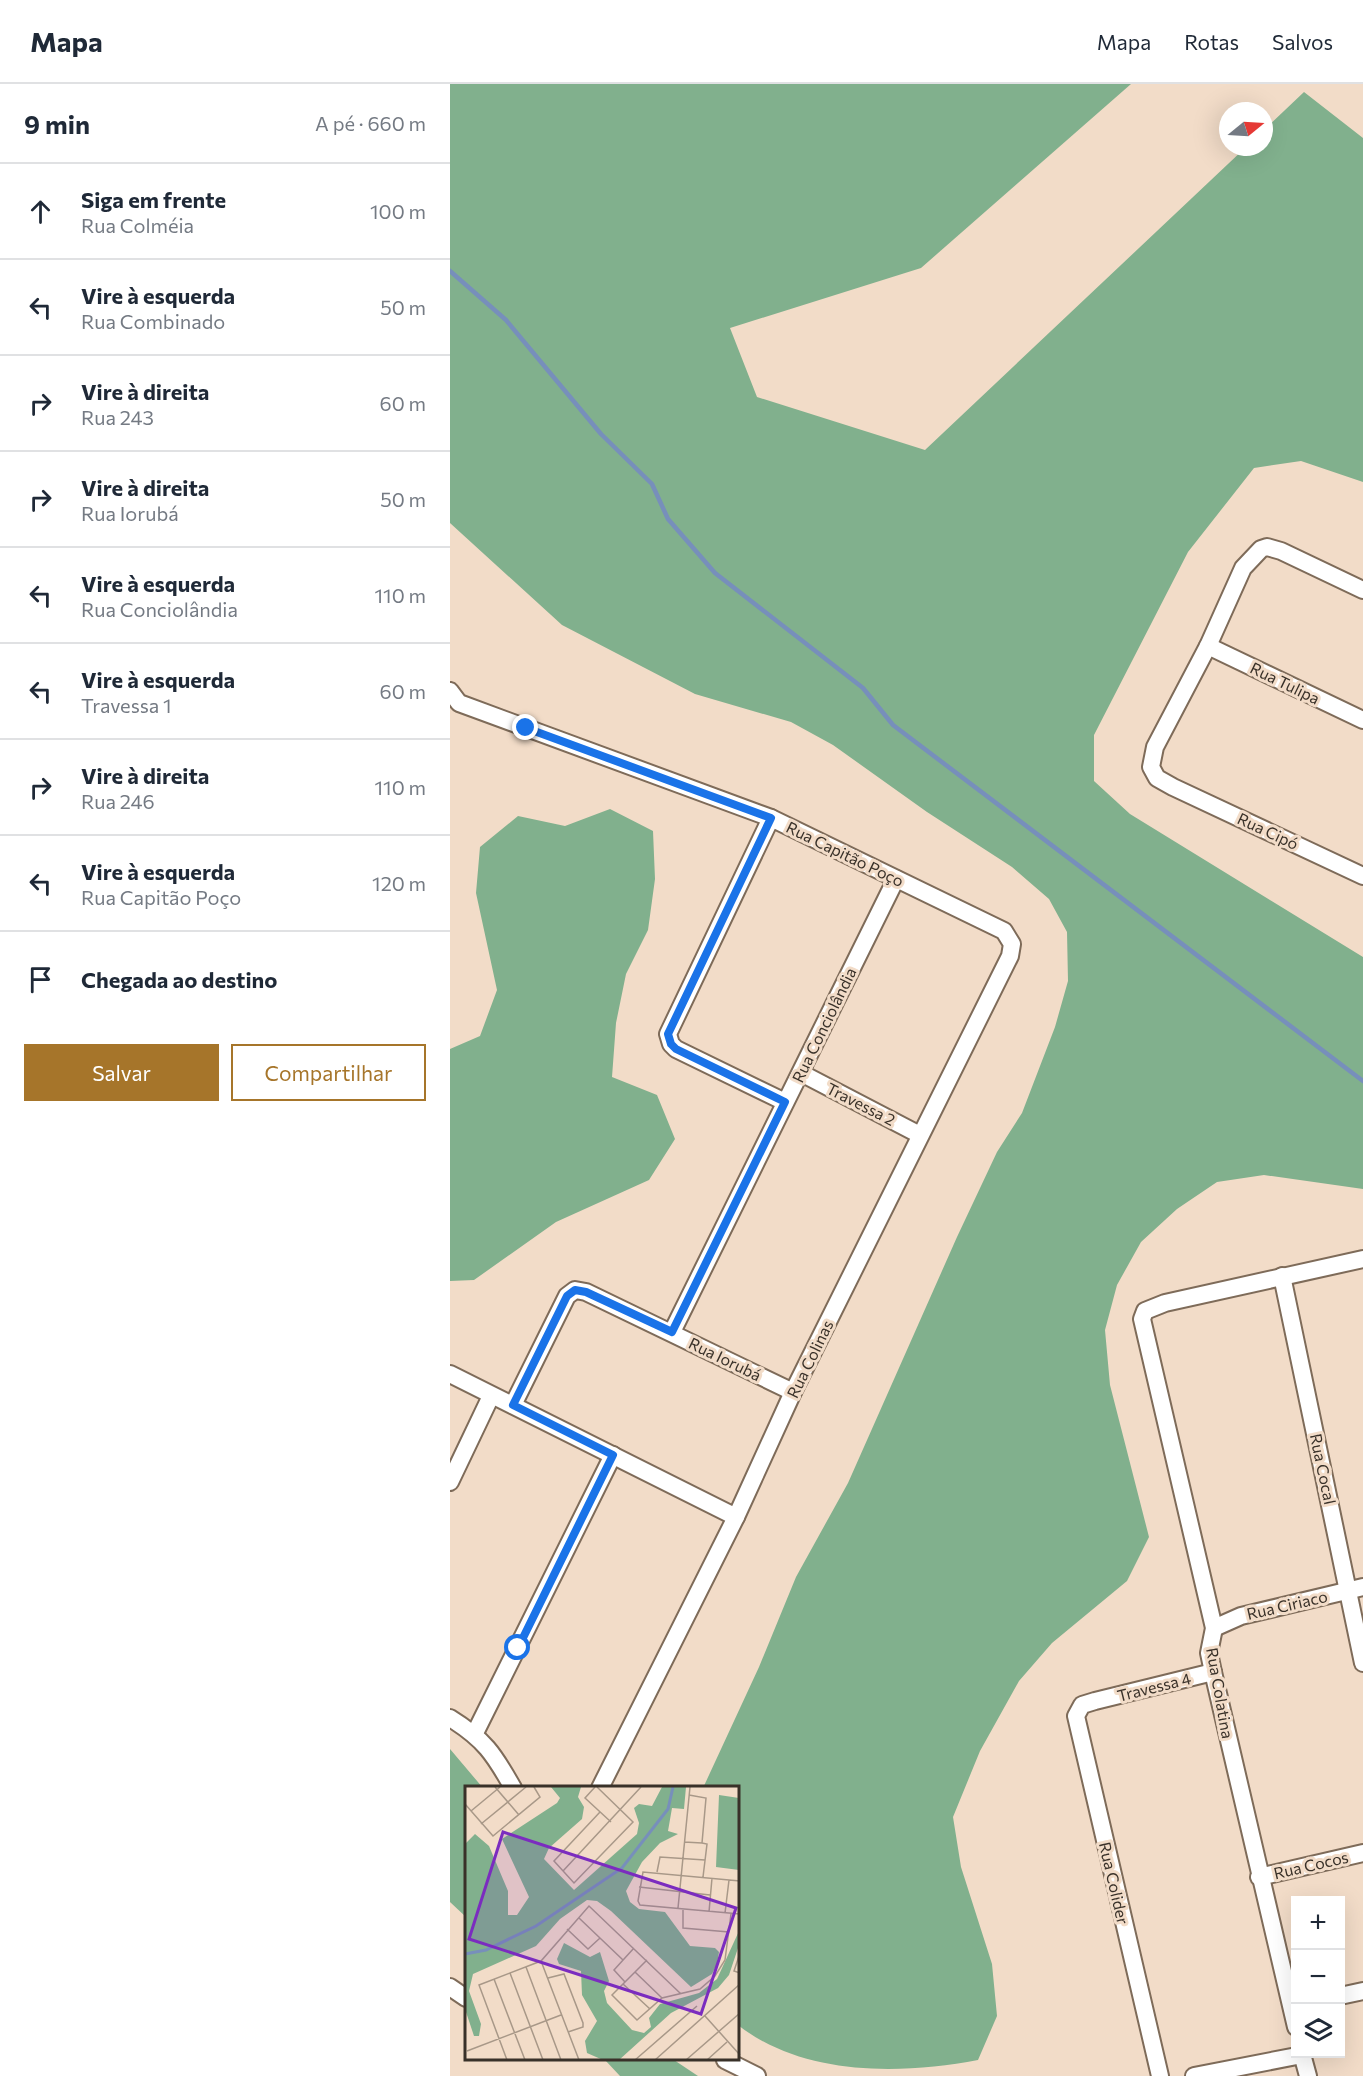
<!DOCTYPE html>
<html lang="pt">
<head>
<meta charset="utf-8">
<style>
	:root { --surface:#fff; --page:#f2f2f3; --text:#1f2937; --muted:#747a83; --line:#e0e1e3; --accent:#a6752a }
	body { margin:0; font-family:Commissioner,sans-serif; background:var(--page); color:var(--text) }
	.controls { position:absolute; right:18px; bottom:18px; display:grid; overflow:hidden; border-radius:0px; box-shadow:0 6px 24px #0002 }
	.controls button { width:54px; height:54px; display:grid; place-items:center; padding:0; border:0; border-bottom:2px solid var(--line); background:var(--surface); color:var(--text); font:30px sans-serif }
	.compass { position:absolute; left:769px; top:18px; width:54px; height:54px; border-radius:50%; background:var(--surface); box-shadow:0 6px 24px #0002; rotate:72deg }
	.stop { position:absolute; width:18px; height:18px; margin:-14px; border:4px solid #1a73e8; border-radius:50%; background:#fff }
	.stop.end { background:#1a73e8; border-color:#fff; box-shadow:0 2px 6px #0008 }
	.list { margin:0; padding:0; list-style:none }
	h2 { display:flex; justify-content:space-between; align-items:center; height:78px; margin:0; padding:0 24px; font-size:26px }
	h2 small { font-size:20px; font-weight:400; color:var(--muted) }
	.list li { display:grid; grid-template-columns:39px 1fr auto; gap:18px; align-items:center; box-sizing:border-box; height:96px; padding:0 24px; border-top:2px solid var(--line) }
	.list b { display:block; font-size:22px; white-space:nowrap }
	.list p { margin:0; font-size:20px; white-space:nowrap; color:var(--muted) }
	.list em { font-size:20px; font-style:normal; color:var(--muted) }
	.actions { display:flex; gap:12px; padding:18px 24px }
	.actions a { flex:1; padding:14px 0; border:2px solid var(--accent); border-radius:0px; text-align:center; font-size:21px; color:var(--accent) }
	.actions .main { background:var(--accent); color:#fff }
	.icon { flex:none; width:33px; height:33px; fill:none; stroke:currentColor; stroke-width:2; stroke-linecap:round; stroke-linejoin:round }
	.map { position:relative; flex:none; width:913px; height:1992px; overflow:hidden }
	header { display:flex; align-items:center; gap:36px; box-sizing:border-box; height:84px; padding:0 30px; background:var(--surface); border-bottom:2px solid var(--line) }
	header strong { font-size:28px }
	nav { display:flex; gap:33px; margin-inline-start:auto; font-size:21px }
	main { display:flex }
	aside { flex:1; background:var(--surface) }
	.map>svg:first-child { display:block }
	.forest { fill:#81b08d }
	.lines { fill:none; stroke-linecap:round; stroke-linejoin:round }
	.stream { stroke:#778fbb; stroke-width:4.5 }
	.minor-casing { stroke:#7e6b59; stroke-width:20 }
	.minor { stroke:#fff; stroke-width:16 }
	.route { stroke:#1a73e8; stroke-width:8 }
	.labels { text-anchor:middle; stroke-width:6; stroke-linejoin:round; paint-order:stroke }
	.street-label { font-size:16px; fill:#393129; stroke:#f2dcc8 }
	.inset-river { fill:none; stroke:#778fbb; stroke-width:3 }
	.inset-road { fill:none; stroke:#a89888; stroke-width:1.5 }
	.view { fill:#7b2cbf; fill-opacity:0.15; stroke:#7b2cbf; stroke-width:3 }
	.inset-edge { fill:none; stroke:#393129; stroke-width:3 }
</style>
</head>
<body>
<header>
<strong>Mapa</strong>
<nav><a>Mapa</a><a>Rotas</a><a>Salvos</a></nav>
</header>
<main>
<aside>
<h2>9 min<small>A pé · 660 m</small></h2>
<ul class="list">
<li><svg class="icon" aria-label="ahead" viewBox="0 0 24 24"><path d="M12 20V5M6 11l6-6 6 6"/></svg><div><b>Siga em frente</b><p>Rua Colméia</p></div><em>100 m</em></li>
<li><svg class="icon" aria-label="left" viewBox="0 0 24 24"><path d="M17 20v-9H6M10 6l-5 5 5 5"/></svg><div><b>Vire à esquerda</b><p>Rua Combinado</p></div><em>50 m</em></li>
<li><svg class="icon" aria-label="right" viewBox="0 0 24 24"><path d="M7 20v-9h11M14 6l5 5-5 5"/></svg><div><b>Vire à direita</b><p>Rua 243</p></div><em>60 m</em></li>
<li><svg class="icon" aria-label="right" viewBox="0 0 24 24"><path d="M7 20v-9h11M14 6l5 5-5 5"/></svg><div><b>Vire à direita</b><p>Rua Iorubá</p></div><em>50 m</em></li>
<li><svg class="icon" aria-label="left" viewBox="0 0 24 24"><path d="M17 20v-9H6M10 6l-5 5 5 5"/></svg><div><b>Vire à esquerda</b><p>Rua Conciolândia</p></div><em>110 m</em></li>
<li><svg class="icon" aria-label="left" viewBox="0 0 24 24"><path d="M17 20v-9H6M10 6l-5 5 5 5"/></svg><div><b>Vire à esquerda</b><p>Travessa 1</p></div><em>60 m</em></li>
<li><svg class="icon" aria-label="right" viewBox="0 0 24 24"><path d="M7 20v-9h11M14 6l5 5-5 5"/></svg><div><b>Vire à direita</b><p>Rua 246</p></div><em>110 m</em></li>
<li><svg class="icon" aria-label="left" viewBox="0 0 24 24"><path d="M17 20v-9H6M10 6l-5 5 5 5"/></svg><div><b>Vire à esquerda</b><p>Rua Capitão Poço</p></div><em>120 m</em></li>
<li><svg class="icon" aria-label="arrive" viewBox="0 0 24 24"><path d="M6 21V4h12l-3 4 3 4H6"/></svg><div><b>Chegada ao destino</b></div></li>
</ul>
<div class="actions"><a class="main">Salvar</a><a>Compartilhar</a></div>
</aside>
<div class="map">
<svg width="913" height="1992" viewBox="0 0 913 1992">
	<rect width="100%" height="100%" fill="#f2dcc8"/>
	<g class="forest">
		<path d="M0,0H681L471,184L280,244L307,313L475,366L796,63H814V46L854,8L913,54V398L851,377L804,384L738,468L644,651V697L680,730L913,873V1105L814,1091L767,1098L727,1125L691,1158L667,1201L655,1246L660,1301L699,1453L677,1497L602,1559L569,1597L530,1667L503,1733L511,1783L542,1880L547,1932L528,1976C449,1991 353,1992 288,1941V1704H253L309,1583L346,1493L398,1399L507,1153L547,1068L572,1029L605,943L618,897L617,848L599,815L562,783L477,728L383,661L341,638L245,610L112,541L0,439Z"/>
		<polygon points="160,725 203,747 205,795 198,846 176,890 166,939 162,993 207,1011 225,1055 199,1096 106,1138 24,1196 0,1197 0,965 30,952 47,906 26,809 30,763 68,732 115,742"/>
		<polygon points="0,1665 33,1704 16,1704 16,1833 0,1818"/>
		<polygon points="155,1976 224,1976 248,1992 170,1992"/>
	</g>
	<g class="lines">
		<polyline class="stream" points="0,187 56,236 151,350 202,400 218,435 265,489 413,604 443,641 913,997"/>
		<defs>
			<g id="minor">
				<polyline points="913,506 831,467 817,463 811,465 793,484 758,562 705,663 701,683 707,694 723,703 913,792"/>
				<polyline points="758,562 913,636"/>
				<polyline points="0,607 9,619 321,734 554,847 562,860 560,872 343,1308 286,1433 150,1704"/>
				<polyline points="321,734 218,950 221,960 226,965 335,1018"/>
				<polyline points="351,989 470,1051"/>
				<polyline points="832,1192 913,1579"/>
				<polyline points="222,1248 446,795"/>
				<polyline points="0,1290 286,1433"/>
				<polyline points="63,1321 117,1212 125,1206 136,1208 343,1308"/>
				<polyline points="0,1398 41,1312"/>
				<polyline points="764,1544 791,1532 913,1503"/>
				<path d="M0,1634C34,1655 44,1670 63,1704"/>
				<polyline points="25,1649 163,1371"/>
				<polyline points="809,1793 913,1769"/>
				<polyline points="0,1903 16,1914"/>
				<polyline points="890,1912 913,1907"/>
				<polyline points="846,1943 763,1588 759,1569 764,1544 692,1235 695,1227 715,1219 913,1175"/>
				<polyline points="852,1970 858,1992"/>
				<polyline points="275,1976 307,1992"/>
				<polyline points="710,1992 626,1632 632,1621 645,1617 763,1588"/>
				<polyline points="744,1992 852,1971"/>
			</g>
		</defs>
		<use href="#minor" class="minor-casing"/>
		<use href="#minor" class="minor"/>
	</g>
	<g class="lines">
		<polyline class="route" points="68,1564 163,1371 63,1321 117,1212 125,1206 136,1208 222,1248 335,1018 226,965 221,960 218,950 321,734 76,644"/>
	</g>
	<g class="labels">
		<g class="street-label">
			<text transform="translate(835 599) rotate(26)" y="6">Rua Tulipa</text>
			<text transform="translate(818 747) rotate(25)" y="6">Rua Cipó</text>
			<text transform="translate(395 770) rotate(26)" y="6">Rua Capitão Poço</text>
			<text transform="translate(374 941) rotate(-64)" y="6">Rua Conciolândia</text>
			<text transform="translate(411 1020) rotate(27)" y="6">Travessa 2</text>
			<text transform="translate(275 1275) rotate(26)" y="6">Rua Iorubá</text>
			<text transform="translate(360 1275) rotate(-64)" y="6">Rua Colinas</text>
			<text transform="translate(873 1385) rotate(78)" y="6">Rua Cocal</text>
			<text transform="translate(837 1521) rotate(-13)" y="6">Rua Ciriaco</text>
			<text transform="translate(704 1603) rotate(-14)" y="6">Travessa 4</text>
			<text transform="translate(770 1609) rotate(80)" y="6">Rua Colatina</text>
			<text transform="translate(861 1781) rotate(-13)" y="6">Rua Cocos</text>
			<text transform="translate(664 1799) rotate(77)" y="6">Rua Colider</text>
		</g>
	</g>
	<g transform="translate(15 1702)">
		<rect width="274" height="274" fill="#f2dcc8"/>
		<path d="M86,1H116L113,11L119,21L117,33L84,62L79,73L109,104L172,48L174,37L169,22L174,18L187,20L197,1H221L219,23L207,22L203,45L213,48L195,57L177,76L161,105L165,116L174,123L200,126L225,160L250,162L254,166L252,178L247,188L226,201L146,125L132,115L122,114L95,133L71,160L8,188L4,205L16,238L14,250H9L0,223V58L10,48L24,60L43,105V129H52L64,111L37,53L92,17L95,12ZM254,9L274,12V84L251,81ZM274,145V159L264,189L253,202L206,227L154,274H138L122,267L120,255L132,235L117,209L116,185L94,178L92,173L99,157L125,171L135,166L144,195L139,205L142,217L167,244L179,247L186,241L184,232L195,218L234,207L252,193Z" fill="#81b08d"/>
		<path class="inset-river" d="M0,168L21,164L71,140L157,82L203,23L208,1"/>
		<path class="inset-road" d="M30,1L54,29M130,1L120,12L146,36M132,1L168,36L109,97L89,75L135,26M224,9L241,12L237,57M0,18L28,50L75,11L69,1M6,25L35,1M16,38L61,1M219,56L237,57M237,57L242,58L238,91M98,85L176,1M192,86L195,71L240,74M275,95L178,86L173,115L175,119L275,128M174,101L245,109M213,122L225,1M218,124V142L264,146M244,126L247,92M260,127L264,94M114,132L158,174M102,143L123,163L135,152M275,167L269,185L275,187M182,174L147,209L172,234L197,212L235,203L250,190L260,174L266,128M76,175L114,274M61,181L96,274M170,186L197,212M45,187L78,274M83,192L99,188L118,237V241L103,246M29,193L60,274M160,196L149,184L169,162M158,198L185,223M240,230L275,269M2,265L96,229M42,274L14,199L76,175L124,120L216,208M170,274L232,220M190,274L275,198M221,274L275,227M242,274L262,256"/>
		<path class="view" d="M38,46L271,122L236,228L4,153Z"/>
		<rect width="274" height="274" class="inset-edge"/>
	</g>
</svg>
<div class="controls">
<button>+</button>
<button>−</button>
<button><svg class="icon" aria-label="layers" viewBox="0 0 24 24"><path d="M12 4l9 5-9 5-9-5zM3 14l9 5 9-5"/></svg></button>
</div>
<svg class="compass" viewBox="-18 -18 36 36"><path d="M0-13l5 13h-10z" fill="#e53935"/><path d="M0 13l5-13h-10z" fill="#747a83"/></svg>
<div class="stop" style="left:68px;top:1564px"></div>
<div class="stop end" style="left:76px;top:644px"></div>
</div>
</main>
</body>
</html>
